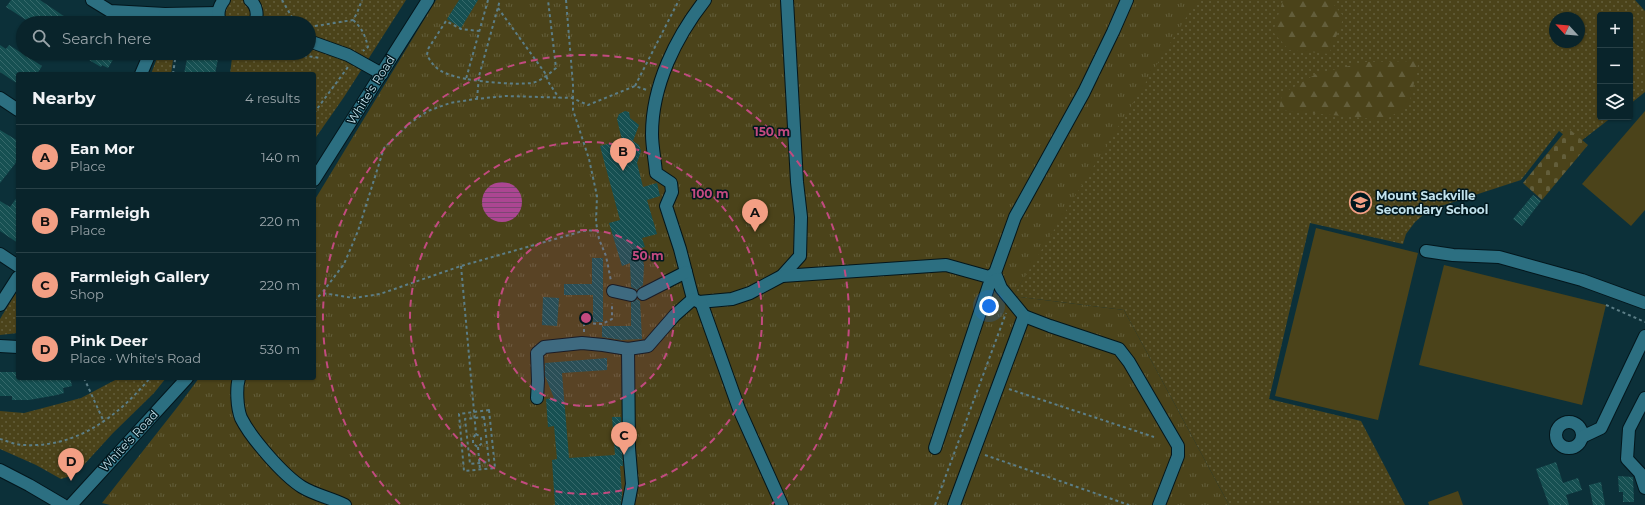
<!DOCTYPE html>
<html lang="en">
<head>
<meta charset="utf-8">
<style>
	:root { --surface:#09242b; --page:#173037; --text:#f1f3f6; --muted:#99a4a9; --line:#294147; --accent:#f39f84 }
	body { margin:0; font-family:Montserrat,sans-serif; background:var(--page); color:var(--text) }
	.controls { position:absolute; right:12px; top:12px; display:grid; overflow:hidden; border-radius:4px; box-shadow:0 1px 3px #0004 }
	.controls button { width:36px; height:36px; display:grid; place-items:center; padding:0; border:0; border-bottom:1px solid var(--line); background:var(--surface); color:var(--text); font:20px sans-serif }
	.compass { position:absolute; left:1549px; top:12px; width:36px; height:36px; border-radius:50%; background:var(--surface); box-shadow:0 1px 3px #0004; rotate:296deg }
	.you { position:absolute; left:989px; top:306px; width:14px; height:14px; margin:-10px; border:3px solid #fff; border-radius:50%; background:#1a73e8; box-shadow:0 0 0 6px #1a73e833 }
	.badge { display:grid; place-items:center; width:26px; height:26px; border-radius:50%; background:var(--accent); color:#111; font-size:13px; font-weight:700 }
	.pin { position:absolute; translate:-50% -33px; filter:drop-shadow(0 1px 2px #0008) }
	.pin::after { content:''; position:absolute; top:21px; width:14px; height:12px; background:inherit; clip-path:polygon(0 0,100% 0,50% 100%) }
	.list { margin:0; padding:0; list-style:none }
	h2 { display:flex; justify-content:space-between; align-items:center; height:52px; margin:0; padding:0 16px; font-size:17px }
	h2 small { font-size:13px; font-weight:400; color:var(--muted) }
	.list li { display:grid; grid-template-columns:26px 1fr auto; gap:12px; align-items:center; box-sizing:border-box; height:64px; padding:0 16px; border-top:1px solid var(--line) }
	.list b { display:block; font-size:15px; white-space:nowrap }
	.list p { margin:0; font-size:13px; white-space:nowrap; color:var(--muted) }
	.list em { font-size:13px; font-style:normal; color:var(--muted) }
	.icon { flex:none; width:22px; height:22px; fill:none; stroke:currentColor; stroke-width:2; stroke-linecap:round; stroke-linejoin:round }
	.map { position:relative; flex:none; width:1645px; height:505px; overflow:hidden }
	.search { position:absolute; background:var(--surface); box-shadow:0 1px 3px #0004; left:16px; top:16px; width:300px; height:44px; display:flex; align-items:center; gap:10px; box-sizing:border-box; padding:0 14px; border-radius:22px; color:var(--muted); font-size:15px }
	.panel { position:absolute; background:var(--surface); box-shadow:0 1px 3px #0004; left:16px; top:72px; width:300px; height:308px; border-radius:4px }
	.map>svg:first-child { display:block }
	.grass { fill:url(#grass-dots); fill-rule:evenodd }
	.forest { fill:url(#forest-firs) }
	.cemetery { fill:url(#cemetery-stones) }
	.park { fill:url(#park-tufts) }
	.pitch { fill:#4b431a }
	.water { fill:url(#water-rules) }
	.building { fill:url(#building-back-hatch) }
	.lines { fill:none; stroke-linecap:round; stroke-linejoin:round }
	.minor-casing { stroke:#03161c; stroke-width:14 }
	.path { stroke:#5c7e87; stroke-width:2; stroke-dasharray:3 3; stroke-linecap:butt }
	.minor { stroke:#2c6f81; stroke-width:12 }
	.ring { fill:none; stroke:#c24a7f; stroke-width:2; stroke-dasharray:7 5 }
	.labels { text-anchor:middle; stroke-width:3; stroke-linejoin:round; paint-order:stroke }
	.street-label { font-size:12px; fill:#c1e1eb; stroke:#00171e }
	.poi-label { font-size:12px; font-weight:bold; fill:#c1e1eb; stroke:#00171e; text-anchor:start }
	.centre { fill:#c24a7f; stroke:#00171e; stroke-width:2 }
	.ring-label { font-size:12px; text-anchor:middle; font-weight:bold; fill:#c24a7f; stroke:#00171e; stroke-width:3; stroke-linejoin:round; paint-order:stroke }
</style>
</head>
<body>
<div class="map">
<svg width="1645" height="505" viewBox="0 0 1645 505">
	<defs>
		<pattern id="grass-dots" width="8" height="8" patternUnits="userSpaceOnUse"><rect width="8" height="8" fill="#4b431a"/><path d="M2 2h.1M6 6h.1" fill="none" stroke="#635e3b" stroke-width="1.8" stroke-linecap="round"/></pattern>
		<pattern id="forest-firs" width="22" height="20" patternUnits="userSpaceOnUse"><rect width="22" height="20" fill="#4b431a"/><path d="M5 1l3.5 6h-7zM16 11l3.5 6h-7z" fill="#635e3b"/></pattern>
		<pattern id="cemetery-stones" width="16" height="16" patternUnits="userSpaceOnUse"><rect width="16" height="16" fill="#4b431a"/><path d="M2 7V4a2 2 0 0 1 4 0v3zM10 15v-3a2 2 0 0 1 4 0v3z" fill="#635e3b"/></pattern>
		<pattern id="park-tufts" width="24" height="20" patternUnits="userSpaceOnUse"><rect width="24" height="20" fill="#4b431a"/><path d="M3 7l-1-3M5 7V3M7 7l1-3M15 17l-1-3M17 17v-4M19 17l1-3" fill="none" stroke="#635e3b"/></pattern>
		<pattern id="water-rules" width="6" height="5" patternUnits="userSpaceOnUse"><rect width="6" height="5" fill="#ac4692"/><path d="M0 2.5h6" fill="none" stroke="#7e4574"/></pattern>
		<pattern id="building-back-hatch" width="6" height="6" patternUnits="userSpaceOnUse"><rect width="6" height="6" fill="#165052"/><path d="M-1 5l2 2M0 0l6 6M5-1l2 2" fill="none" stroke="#36696b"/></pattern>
	</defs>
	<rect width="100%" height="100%" fill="#0c3039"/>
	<g class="grass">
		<polygon points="218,0 406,0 344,97 314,140 314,74 230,74 232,58 212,53 309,53 309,23 203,23"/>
		<path d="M1187,0H1635L1645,11V92L1630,104V15H1600V117H1612L1576,145L1559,131L1521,180L1429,210L1415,222L1406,234L1403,244L1310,223L1269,399L1361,421L1405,505H1229L1124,310L1013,296ZM1555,18H1579V42H1555Z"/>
		<polygon points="159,53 174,53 171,74 151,74"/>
		<polygon points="18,289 18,333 0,335 0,319"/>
		<polygon points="119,378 166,378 154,393 113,433 81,468 74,475 61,479 36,465 0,449 0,411 24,413 81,398"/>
	</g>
	<g class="forest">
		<polygon points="1283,0 1330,0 1344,17 1329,54 1289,50 1273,32"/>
		<polygon points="1419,61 1409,105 1385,120 1279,110 1282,94 1316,74 1365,62"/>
	</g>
	<polygon class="cemetery" points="1568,128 1588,145 1542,200 1523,183"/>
	<polygon class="park" points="436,0 1197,0 1013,296 1124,310 1229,505 110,505 102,503 179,405 199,378 314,378 314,201"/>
	<g class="pitch">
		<polygon points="1645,111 1645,210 1631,226 1582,184"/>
		<polygon points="1316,228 1418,253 1378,420 1275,396"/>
		<polygon points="1444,265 1606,305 1582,405 1419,365"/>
		<polygon points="1458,491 1463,505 1429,505 1428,502"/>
	</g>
	<circle class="water" cx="502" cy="202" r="20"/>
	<g class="building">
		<polygon points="11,0 40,0 74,23 31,23 6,7"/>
		<polygon points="459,0 478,0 461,28 447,19"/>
		<polygon points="0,45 6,49 9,45 42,66 37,74 18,74 18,84 0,72"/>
		<polygon points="77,53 117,53 108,68 102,65 101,67"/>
		<polygon points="188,54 218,59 215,74 184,74"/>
		<polygon points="625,111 629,112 630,118 639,125 633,141 639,145 641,151 637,163 643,187 657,183 660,196 647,200 657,234 642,238 645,247 641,248 644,265 643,285 637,290 631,287 630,263 622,266 609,223 620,220 600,146 622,140 617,119 619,114"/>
		<polygon points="0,130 18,141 18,160 0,183"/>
		<polygon points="1533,195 1541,201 1522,226 1513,219"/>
		<polygon points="18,196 18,243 0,231 0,201 10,207"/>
		<polygon points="592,258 603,258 603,322 593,322 593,295 564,295 564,284 592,284"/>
		<polygon points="543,297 559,298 557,326 542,325"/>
		<polygon points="637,299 640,301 642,339 621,340 602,337 602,326 631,326 631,302"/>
		<polygon points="607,358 607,370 562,373 569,458 615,455 612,417 621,417 623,466 620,466 622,494 621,505 555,505 552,460 557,459 554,426 548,427 546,399 554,398 545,376 545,363"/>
		<polygon points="0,372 18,372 18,378 70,378 72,386 63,388 64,393 57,395 29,400 12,400 12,396 0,396"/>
		<polygon points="1556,462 1563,483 1578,478 1582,490 1566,495 1569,505 1549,505 1536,469"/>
		<polygon points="1618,476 1633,477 1634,502 1623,502 1623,492 1619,492"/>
		<polygon points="1601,482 1605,505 1593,505 1589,485"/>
	</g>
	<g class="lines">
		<defs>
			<g id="minor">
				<polyline points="92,0 110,11 165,14"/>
				<path d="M250,0C257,6 258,15 255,23"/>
				<path d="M705,0C676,37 652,85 652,134C652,147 655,160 656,173L671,183L672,192L666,206L680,249L693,299L699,302L732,299L750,293L782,276L800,256L801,217L797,182L787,0"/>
				<polyline points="1127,0 1113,32 1084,92 1015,217 995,273 1001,288 1024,316 1050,326 1119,349 1129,362 1178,446 1178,456 1159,505"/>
				<polyline points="164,23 165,14 218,13"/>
				<path d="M220,23C217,14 218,7 224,0"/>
				<polyline points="309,41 348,55 382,74"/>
				<polyline points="141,74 150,53"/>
				<polyline points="0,98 18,110"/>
				<polyline points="314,180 428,0"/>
				<polyline points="1426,251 1453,255 1499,257 1582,280 1645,303"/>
				<polyline points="0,254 18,266"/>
				<polyline points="782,276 946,265 989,277 995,273"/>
				<polyline points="613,291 631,295"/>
				<polyline points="643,294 686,272"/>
				<polyline points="701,302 739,409 782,505"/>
				<polyline points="0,305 18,277"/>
				<polyline points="0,346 18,347"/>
				<polyline points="628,349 629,448 632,484 628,505"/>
				<path d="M239,378C236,388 237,408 241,418C251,438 283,475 302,487C315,495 331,498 345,505"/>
				<polyline points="537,398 538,381 537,353 544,347 582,343 603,345 628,349 648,346 675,315 693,299"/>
				<polyline points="1645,398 1629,429 1627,459 1640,473 1645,488"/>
				<circle cx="1569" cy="435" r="13"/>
				<polyline points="1582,437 1601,428 1645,336"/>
				<polyline points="935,448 989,285 997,279"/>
				<polyline points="0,470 29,485 63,505"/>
				<polyline points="71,505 187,378"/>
				<polyline points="954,505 1024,316"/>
			</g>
		</defs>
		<use href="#minor" class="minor-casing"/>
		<g class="path">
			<polyline points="282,0 293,19 297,23"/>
			<path d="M488,0L466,79C483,82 515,85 532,83C541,81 549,74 556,68L548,0"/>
			<polyline points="566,0 573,85 573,110 589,159 597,196 596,222 599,239 606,256 611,281"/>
			<polyline points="498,8 545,73 549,83 559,98"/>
			<path d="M353,20C362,28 365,35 368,47L363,51"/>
			<polyline points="309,27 353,20 357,13 362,0"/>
			<polyline points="275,53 283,58 307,56 320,58"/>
			<polyline points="173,74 176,53"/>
			<path d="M466,79C449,75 436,73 427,55L428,49L446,21L461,29L479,31"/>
			<polyline points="635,86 679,0"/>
			<polyline points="477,99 479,76 500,0"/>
			<polyline points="314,113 348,67"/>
			<polyline points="598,230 583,231 461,266 380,294 354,298 322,293 344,264 358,231 384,148 410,123 428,111 450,103 475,99 506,96 572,98 588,105 635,86 647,90"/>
			<polyline points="461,266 476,434"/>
			<polyline points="314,301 322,293"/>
			<polyline points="1606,305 1645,322"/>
			<polyline points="584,332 584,323 602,324 612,319 612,303"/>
			<polyline points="84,378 104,422"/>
			<polyline points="1009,389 1154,437"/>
			<polygon points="489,410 495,468 464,471 459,414"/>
			<polygon points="484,417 489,462 470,464 465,419"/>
			<polygon points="476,434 481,437 481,444 478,447 473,444 473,438"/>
			<path d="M0,439C7,441 16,445 24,445C77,448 118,416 150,378"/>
			<polyline points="478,447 480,470"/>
			<polyline points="985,455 1129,505"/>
			<polyline points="935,505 1006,313"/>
		</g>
		<use href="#minor" class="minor"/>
	</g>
	<circle cx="586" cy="318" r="88" fill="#c24a7f" fill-opacity=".12"/>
	<g class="ring">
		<circle cx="586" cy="318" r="88"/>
		<circle cx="586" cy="318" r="176"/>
		<path d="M400 504A263 263 0 1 1 772 504"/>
	</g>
	<defs>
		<symbol id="school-ring" viewBox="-11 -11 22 22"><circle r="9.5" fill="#00171e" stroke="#f39f84" stroke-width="1.5"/><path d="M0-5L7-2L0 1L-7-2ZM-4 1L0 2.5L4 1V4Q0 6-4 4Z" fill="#f39f84"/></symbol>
	</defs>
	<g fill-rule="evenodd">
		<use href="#school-ring" x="1348" y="190" width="25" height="25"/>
	</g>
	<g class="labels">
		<g class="street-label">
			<text transform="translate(371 90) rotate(-58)" y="4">White's Road</text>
			<text transform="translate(129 441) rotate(-47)" y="4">White's Road</text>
		</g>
		<g class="poi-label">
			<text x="1376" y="200">Mount Sackville<tspan x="1376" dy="14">Secondary School</tspan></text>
		</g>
	</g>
	<circle cx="586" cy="318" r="6" class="centre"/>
	<g class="ring-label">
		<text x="772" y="136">150 m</text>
		<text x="710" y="198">100 m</text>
		<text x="648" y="260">50 m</text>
	</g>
</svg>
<div class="controls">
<button>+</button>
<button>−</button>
<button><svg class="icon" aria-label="layers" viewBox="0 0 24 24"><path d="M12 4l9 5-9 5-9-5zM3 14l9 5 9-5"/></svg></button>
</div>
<svg class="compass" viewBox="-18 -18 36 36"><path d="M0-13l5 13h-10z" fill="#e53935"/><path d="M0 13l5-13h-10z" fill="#99a4a9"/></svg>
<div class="you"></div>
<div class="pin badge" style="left:755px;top:232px">A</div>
<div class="pin badge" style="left:623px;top:171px">B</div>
<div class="pin badge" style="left:624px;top:455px">C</div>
<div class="pin badge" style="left:71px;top:481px">D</div>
<div class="search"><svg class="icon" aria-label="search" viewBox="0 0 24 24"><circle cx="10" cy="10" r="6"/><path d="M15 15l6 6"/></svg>Search here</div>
<section class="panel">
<h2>Nearby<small>4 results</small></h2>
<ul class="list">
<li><span class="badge">A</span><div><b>Ean Mor</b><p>Place</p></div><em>140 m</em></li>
<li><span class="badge">B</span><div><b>Farmleigh</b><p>Place</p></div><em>220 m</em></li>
<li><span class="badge">C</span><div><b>Farmleigh Gallery</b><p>Shop</p></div><em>220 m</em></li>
<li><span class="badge">D</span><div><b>Pink Deer</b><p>Place · White's Road</p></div><em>530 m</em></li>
</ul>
</section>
</div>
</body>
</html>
